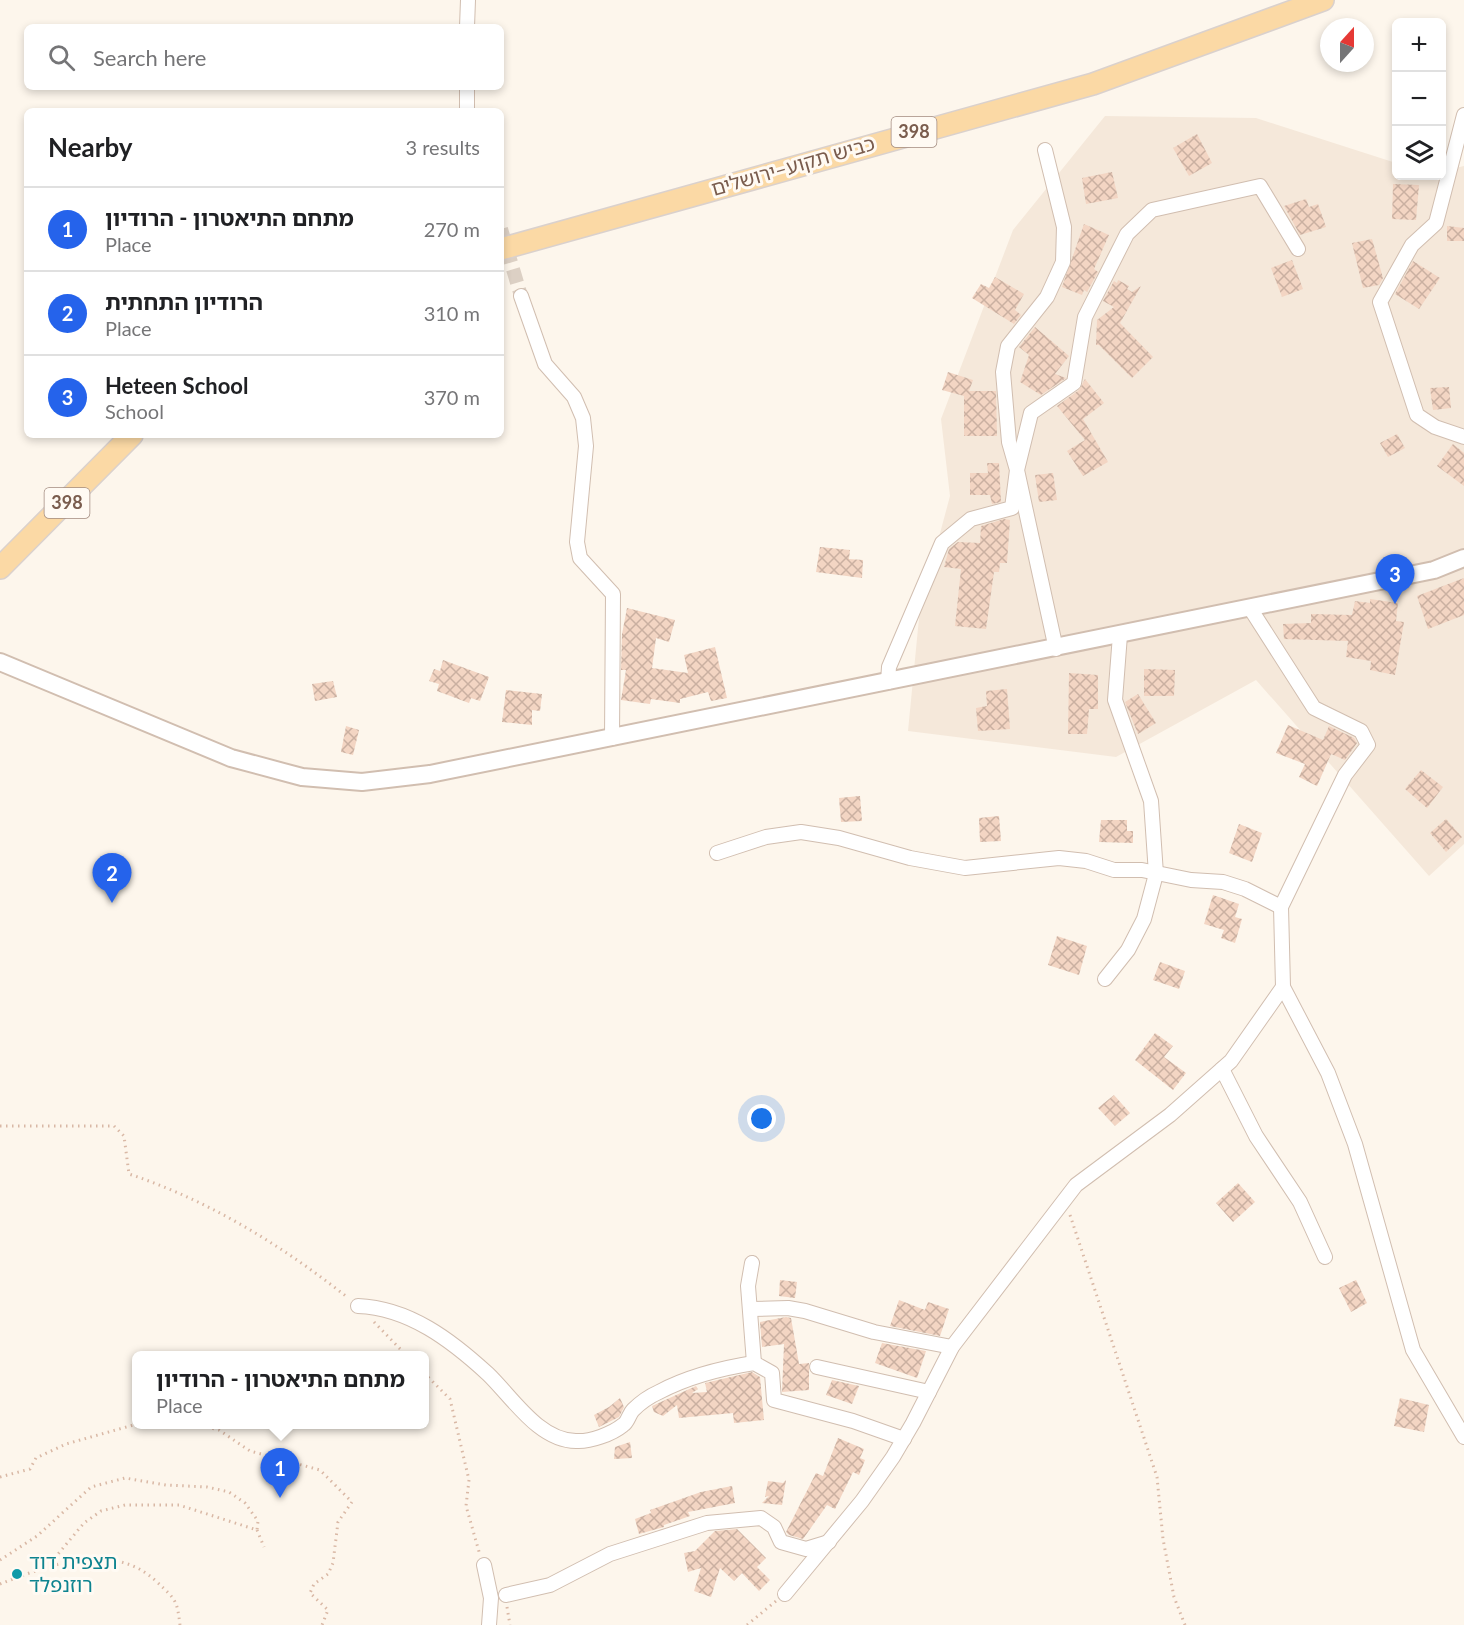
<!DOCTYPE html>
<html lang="en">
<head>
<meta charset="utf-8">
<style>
	:root { --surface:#fff; --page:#f2f2f2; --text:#202124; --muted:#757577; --line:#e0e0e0; --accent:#2563eb }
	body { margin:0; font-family:Lato,"Noto Sans Hebrew",sans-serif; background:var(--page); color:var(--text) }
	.controls { position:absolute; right:18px; top:18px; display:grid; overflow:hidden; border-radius:9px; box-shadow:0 3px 9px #0003 }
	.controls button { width:54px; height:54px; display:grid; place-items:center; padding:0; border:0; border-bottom:2px solid var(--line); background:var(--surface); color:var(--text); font:30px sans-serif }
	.compass { position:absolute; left:1320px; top:18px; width:54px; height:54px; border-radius:50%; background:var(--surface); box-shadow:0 3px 9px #0003; rotate:21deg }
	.you { position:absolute; left:762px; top:1119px; width:21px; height:21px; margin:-15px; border:4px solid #fff; border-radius:50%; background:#1a73e8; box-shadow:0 0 0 9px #1a73e833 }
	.badge { display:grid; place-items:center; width:39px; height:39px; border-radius:50%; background:var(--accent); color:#fff; font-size:20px; font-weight:700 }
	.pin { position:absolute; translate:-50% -50px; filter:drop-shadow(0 2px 3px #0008) }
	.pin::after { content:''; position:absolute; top:32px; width:21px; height:18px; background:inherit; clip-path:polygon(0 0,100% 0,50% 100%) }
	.popup { position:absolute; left:132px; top:1351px; width:297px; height:78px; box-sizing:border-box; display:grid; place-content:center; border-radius:9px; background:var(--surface); filter:drop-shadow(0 2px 4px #0005); font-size:20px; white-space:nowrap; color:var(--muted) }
	.popup b { font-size:22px; color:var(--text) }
	.popup::after { content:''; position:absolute; left:50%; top:100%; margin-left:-12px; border:12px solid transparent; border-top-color:var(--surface) }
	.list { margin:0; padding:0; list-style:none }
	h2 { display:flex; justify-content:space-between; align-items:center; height:78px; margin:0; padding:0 24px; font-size:26px }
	h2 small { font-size:20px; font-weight:400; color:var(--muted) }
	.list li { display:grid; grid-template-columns:39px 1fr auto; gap:18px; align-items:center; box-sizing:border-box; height:84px; padding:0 24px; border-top:2px solid var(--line) }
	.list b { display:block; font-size:22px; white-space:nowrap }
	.list p { margin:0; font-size:20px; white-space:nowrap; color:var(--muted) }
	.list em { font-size:20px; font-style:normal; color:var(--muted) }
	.icon { flex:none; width:33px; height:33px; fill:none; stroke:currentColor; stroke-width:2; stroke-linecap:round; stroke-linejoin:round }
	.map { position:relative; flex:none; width:1464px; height:1625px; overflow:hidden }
	.search { position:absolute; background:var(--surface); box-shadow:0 3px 9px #0003; left:24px; top:24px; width:480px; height:66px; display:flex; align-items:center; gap:15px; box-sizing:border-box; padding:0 21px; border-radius:9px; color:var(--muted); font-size:22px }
	.panel { position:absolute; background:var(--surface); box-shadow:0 3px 9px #0003; left:24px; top:108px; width:480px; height:330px; border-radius:9px }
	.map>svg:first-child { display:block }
	.residential { fill:#f5e8da }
	.building { fill:url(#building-cross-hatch) }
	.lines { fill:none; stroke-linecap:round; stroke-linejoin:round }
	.minor-tunnel { stroke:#dcd0c4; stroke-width:14; stroke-dasharray:14 7; stroke-linecap:butt }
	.minor-casing { stroke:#d1beb0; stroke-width:16 }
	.tertiary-casing { stroke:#d1beb0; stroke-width:20 }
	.primary-casing { stroke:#dad1cd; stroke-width:24 }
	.path { stroke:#d9b8a5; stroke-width:3; stroke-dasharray:1.5 4.5; stroke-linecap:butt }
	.minor { stroke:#fff; stroke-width:14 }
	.tertiary { stroke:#fff; stroke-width:16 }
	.primary { stroke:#fbd9a5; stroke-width:21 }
	.culture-dot { fill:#0f9aa8; stroke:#fffaf3; stroke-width:2 }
	.labels { text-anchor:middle; stroke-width:6; stroke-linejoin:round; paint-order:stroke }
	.shield { fill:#fffaf3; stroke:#a28b7f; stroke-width:1.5 }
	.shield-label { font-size:18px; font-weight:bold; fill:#7a5c4d }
	.street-label { font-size:20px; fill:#7a5c4d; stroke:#fffaf3 }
	.culture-label { font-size:20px; fill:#0d838f; stroke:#fffaf3; text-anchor:start }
</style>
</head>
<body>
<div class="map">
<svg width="1464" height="1625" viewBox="0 0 1464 1625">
	<defs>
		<pattern id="building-cross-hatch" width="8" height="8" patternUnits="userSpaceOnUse" patternTransform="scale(1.5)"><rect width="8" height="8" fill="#f3d5c3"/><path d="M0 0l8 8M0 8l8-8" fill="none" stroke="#cab0a1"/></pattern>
	</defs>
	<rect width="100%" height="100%" fill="#fdf6ec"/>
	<polygon class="residential" points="1105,116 1256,118 1396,163 1396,176 1442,176 1442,171 1464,166 1464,844 1429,876 1256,680 1116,757 908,731 920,608 950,496 941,419 1013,230"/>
	<g class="building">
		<polygon points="1197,134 1212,163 1189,176 1173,148"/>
		<polygon points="1112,172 1118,198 1086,204 1082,178"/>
		<polygon points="1393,184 1419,185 1416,220 1392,219"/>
		<polygon points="1306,199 1309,207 1318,204 1326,227 1300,235 1284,206"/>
		<polygon points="1084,224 1109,235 1094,269 1098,272 1087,292 1084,290 1082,295 1062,287"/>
		<polygon points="1447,226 1464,228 1464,241 1447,241"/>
		<polygon points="1372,239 1383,278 1379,285 1363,288 1352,243"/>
		<polygon points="1292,260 1303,289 1282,297 1271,268"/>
		<polygon points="1413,261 1440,278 1419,309 1395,294"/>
		<polygon points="995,277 1024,294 1015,310 1021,315 1014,324 972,298 981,284 989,288"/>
		<polygon points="1118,280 1129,286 1127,289 1132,292 1141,286 1120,323 1153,357 1132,378 1099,345 1096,345 1097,320 1114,307 1103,301 1114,281 1117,283"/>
		<polygon points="1035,327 1069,356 1055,374 1066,378 1041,395 1020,382 1029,355 1019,347"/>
		<polygon points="948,372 973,380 969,391 996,391 997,436 964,436 964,396 942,390"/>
		<polygon points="1085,379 1104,403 1083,419 1108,462 1083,476 1067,451 1085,440 1057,406 1079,390"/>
		<polygon points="1449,387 1451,408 1433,410 1430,388"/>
		<polygon points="1397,434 1405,448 1388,457 1380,443"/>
		<polygon points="1453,444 1464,453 1464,486 1437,466"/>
		<polygon points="987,463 999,463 1001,502 992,504 990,495 970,495 970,473 988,473"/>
		<polygon points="1053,473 1057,500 1039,502 1035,475"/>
		<polygon points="1004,519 1010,520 1007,563 1000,563 999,572 994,572 986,629 955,626 961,569 944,567 949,549 958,542 980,543 981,526"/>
		<polygon points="820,547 850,550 849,559 863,560 862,578 816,572"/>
		<polygon points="1464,578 1464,615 1428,629 1417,596"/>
		<polygon points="1370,599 1398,603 1396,621 1404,622 1395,675 1370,670 1371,661 1346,657 1348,641 1284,639 1283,624 1311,623 1311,614 1352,615 1355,601 1370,603"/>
		<polygon points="627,608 675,620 669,642 656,638 652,668 688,673 684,655 715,647 727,698 711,701 708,692 680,699 680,703 651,699 650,704 621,700 626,670 621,670 622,634"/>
		<polygon points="443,660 489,677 480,701 471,698 469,703 437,691 439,684 429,681 434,669 440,671"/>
		<polygon points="1144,669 1175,670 1174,696 1144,696"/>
		<polygon points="1069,673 1098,675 1098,709 1089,709 1087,734 1068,734"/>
		<polygon points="333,681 337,697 315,701 312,684"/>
		<polygon points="1007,689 1010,729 978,731 976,708 987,706 986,691"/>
		<polygon points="506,690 542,694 540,711 532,710 532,725 502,722"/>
		<polygon points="1138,694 1156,723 1138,734 1125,702"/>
		<polygon points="1288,725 1323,740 1329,726 1354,738 1357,743 1345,760 1331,754 1317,786 1299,777 1305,764 1276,753"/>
		<polygon points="346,726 359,730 353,755 341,752"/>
		<polygon points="1421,770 1443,787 1427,808 1405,789"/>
		<polygon points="860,796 862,821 841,822 839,798"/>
		<polygon points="999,816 1001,841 980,842 979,818"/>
		<polygon points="1446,819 1462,837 1446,852 1430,833"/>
		<polygon points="1101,820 1127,820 1127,831 1133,831 1133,843 1099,842"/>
		<polygon points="1239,824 1262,833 1252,862 1229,853"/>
		<polygon points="1213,895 1239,904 1235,917 1242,919 1235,943 1221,938 1224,930 1204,924"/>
		<polygon points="1057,936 1087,946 1079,975 1048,965"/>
		<polygon points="1160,962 1185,971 1179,989 1153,980"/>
		<polygon points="1155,1033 1173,1046 1164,1057 1186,1073 1173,1090 1135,1060"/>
		<polygon points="1114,1095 1130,1113 1115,1126 1098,1108"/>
		<polygon points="1238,1183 1255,1202 1233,1222 1216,1203"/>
		<polygon points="780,1280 797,1282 795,1298 779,1296"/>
		<polygon points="1356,1280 1367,1303 1351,1312 1339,1288"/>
		<polygon points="899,1300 925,1310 928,1302 949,1309 940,1336 890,1326"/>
		<polygon points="786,1317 791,1318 799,1364 809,1363 809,1390 782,1392 784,1344 762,1347 760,1322"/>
		<polygon points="882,1343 926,1351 917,1378 875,1363"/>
		<polygon points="752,1372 760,1377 764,1420 734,1423 733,1413 679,1418 677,1405 663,1416 654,1412 652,1406 696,1386 698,1389 692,1393 707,1392 705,1383"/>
		<polygon points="832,1380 859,1386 852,1404 826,1395"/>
		<polygon points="620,1398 624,1407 619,1417 599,1427 594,1415 609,1407"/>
		<polygon points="1400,1398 1429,1405 1424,1432 1394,1426"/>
		<polygon points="838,1438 864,1449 860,1458 865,1460 859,1475 853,1472 835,1509 827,1505 803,1539 789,1535 786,1532 816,1473 823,1476"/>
		<polygon points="630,1442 632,1458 614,1459 615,1447"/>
		<polygon points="786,1480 782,1505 762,1503 769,1496 765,1497 768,1481 783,1483"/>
		<polygon points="732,1486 735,1503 688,1512 690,1516 664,1525 664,1527 639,1534 635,1519 651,1513 650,1510 701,1492"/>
		<polygon points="737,1529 766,1558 757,1567 770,1580 759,1591 742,1573 734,1581 720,1568 711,1597 694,1591 701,1568 688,1572 684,1553 695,1551 715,1531"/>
	</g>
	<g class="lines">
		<polyline class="minor-tunnel" points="501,229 521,296"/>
		<defs>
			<g id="minor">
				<polyline points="467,27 468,0"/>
				<polyline points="467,111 467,87"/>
				<polyline points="1464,115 1436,223 1412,245 1380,302 1417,415 1435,427 1464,437"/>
				<polyline points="521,296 545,364 574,397 583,418 586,446 577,542 580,558 613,594 612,738"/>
				<polyline points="1250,608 1314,708 1361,731 1368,745 1345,775 1281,907 1283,987 1328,1073 1355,1144 1413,1350 1464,1437"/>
				<polyline points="1056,649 1017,470 1031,413 1074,383 1085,317 1127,234 1152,210 1260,186 1298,249"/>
				<polyline points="888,682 889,667 942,543 971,519 1012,508 1017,470 1009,442 1003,372 1008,346 1047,297 1063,262 1064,227 1045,150"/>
				<polyline points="717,853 766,837 801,832 839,838 910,858 965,868 1059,858 1086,861 1114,870 1142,870 1191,880 1223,882 1245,889 1281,907"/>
				<polyline points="1105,979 1128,950 1144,919 1156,874 1151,801 1115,700 1120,635"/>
				<polyline points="1222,1069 1256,1136 1300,1202 1325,1257"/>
				<polyline points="752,1263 748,1286 754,1363"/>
				<path d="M358,1306C409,1308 451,1340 488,1374C512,1397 539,1441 576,1441C590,1442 612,1434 623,1425C628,1422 629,1414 633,1410C640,1403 650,1396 659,1392C689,1376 722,1368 754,1363L772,1373L774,1400L853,1421L904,1439"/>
				<polyline points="751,1309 788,1308 805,1311 874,1332 952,1347"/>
				<polyline points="817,1367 929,1392"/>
				<polyline points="484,1565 491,1598 489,1625"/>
				<polyline points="785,1594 862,1501 893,1457 913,1423 952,1347 1076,1185 1170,1115 1231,1061 1283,987"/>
				<polyline points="506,1595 550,1585 610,1554 707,1523 761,1518 774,1527 781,1542 806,1549 829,1542"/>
			</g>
			<polyline id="tertiary" points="0,662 231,758 302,777 362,782 430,774 1434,570 1464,558"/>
			<g id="primary">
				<polyline points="501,249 1093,84 1323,0"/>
				<polyline points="0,568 132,435"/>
			</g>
		</defs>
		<use href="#minor" class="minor-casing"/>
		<use href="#tertiary" class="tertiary-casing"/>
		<use href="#primary" class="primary-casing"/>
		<g class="path">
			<path d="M0,1126H114L124,1136L129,1174C210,1201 281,1245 347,1297"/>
			<polyline points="1070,1215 1157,1477 1163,1539 1174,1597 1185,1625"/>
			<polyline points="374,1322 407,1356"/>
			<polyline points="424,1373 450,1399 469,1480 466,1506 480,1555"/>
			<polyline points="195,1424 219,1430 250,1451 320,1470 352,1502 338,1522 333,1563 328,1574 314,1584 310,1593 328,1610 322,1625"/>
			<polyline points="0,1477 30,1469 36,1458 66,1444 137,1424"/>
			<polyline points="257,1530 264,1547"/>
			<polyline points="0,1560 37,1536 91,1487 125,1478 166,1485 207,1487 229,1492 245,1503 258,1521 257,1530 179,1505 125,1505 101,1511 84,1523 48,1566"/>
			<path d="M0,1584C49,1565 113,1540 157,1582C176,1600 177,1600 180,1625"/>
			<polyline points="507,1607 510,1625"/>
			<polyline points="747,1625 776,1601"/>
		</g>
		<use href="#minor" class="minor"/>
		<use href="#tertiary" class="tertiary"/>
		<use href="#primary" class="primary"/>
	</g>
	<circle class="culture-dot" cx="17" cy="1574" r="6"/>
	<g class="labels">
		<g class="shield">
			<rect x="891.5" y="117" width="45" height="30" rx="4.5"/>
			<rect x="44.5" y="488" width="45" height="30" rx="4.5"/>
		</g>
		<g class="shield-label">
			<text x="914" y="138">398</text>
			<text x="67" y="509">398</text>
		</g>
		<g class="street-label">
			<text transform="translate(793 166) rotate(-16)" y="7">כביש תקוע–ירושלים</text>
		</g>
		<g class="culture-label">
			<text x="29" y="1569">תצפית דוד<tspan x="29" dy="23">רוזנפלד</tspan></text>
		</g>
	</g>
</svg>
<div class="controls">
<button>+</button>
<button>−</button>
<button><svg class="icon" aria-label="layers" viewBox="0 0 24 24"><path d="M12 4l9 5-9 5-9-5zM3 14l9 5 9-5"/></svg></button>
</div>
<svg class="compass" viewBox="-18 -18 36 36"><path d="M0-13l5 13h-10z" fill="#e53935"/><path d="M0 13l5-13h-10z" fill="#757577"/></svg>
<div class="you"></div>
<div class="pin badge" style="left:280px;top:1498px">1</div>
<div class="popup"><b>מתחם התיאטרון - הרודיון</b>Place</div>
<div class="pin badge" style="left:112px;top:903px">2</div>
<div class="pin badge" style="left:1395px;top:604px">3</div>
<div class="search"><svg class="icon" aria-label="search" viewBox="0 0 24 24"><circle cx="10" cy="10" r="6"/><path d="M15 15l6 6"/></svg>Search here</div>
<section class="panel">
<h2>Nearby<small>3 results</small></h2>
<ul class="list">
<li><span class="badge">1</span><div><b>מתחם התיאטרון - הרודיון</b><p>Place</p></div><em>270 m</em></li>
<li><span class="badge">2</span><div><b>הרודיון התחתית</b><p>Place</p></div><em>310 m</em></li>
<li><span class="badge">3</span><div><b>Heteen School</b><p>School</p></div><em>370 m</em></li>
</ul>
</section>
</div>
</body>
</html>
